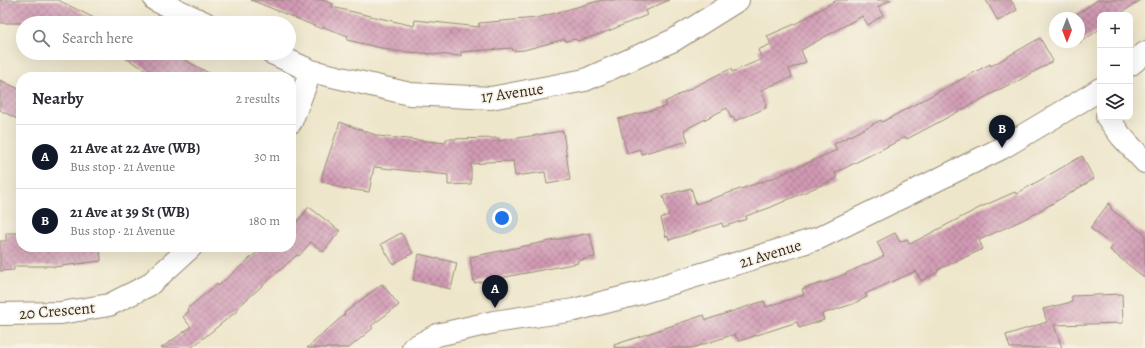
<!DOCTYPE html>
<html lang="en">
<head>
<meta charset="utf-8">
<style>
	:root { --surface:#fff; --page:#f7f7f7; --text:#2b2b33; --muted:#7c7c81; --line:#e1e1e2; --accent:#111827 }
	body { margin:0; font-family:Alegreya,serif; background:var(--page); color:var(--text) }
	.controls { position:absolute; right:12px; top:12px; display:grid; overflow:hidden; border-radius:8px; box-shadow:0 4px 16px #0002 }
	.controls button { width:36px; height:36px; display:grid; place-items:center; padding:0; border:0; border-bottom:1px solid var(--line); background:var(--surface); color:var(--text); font:20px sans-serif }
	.compass { position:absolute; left:1049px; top:12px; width:36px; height:36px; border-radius:50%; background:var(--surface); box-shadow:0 4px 16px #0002; rotate:180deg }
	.you { position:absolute; left:502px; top:218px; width:14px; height:14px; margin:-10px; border:3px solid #fff; border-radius:50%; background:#1a73e8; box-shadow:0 0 0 6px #1a73e833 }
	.badge { display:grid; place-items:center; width:26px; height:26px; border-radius:50%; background:var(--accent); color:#fff; font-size:13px; font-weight:700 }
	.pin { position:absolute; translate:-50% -33px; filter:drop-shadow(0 1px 2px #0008) }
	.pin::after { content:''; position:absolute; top:21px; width:14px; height:12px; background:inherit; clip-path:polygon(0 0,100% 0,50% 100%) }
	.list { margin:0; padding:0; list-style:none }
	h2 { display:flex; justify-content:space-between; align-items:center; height:52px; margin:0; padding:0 16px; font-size:17px }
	h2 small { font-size:13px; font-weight:400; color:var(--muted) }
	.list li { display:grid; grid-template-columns:26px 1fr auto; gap:12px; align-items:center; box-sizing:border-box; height:64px; padding:0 16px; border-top:1px solid var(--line) }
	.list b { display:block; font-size:15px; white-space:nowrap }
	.list p { margin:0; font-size:13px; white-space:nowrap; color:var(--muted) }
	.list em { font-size:13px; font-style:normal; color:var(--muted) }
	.icon { flex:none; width:22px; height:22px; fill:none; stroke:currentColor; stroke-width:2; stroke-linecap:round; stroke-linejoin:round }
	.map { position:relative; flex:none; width:1145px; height:348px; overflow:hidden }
	.search { position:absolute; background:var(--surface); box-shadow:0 4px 16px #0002; left:16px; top:16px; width:280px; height:44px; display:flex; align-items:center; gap:10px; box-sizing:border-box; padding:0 14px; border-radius:22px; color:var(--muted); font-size:15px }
	.panel { position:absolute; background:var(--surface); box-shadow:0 4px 16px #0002; left:16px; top:72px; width:280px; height:180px; border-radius:16px }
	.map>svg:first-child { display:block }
	.building { fill:url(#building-cross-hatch) }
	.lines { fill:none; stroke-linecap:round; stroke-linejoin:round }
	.minor-casing { stroke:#948874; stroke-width:24 }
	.minor { stroke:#fff; stroke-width:22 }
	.labels { text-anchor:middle; stroke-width:3.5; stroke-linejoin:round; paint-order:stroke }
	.street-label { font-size:16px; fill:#3b2a1e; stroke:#f7f3e8 }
</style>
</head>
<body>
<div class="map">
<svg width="1145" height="348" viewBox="0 0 1145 348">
	<defs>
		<pattern id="building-cross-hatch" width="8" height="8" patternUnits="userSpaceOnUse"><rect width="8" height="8" fill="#d19ab4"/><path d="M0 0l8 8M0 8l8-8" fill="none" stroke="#ab7e92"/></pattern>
	</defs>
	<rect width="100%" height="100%" fill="#f7f3e8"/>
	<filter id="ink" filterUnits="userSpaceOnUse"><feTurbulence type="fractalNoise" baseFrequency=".025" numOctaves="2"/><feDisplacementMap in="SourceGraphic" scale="8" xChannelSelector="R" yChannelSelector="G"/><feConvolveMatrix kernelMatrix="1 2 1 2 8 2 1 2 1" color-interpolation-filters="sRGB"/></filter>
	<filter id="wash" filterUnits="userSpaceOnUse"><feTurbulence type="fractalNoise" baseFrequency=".012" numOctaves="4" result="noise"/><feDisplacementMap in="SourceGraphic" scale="16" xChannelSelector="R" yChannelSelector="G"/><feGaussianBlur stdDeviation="0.9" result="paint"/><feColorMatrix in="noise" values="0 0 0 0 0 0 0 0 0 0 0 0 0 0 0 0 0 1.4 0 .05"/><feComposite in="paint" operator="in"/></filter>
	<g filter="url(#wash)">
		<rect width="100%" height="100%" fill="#eee6ca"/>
		<g id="blocks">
			<g class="building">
				<polygon points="0,0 58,0 104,23 0,23"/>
				<polygon points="251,0 323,0 333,4 332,7 414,26 415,20 479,27 479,23 537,18 602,0 669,0 645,11 647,15 601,34 577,41 576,39 565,41 565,39 524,50 513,51 512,48 461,52 461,56 394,51 347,40 348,36 323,27 322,29"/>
				<polygon points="837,0 891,0 878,7 883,15 868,25 862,16 801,50 806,62 789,69 792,77 761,90 767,104 765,105 766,108 735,121 733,117 731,118 727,108 684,130 688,141 641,154 640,149 627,153 618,119 667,106 665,102 717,75 731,69 732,72 762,59 758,50 771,44 767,36 795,24"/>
				<polygon points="986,0 1011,0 1017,10 998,21"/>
				<polygon points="1098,0 1141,0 1118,15 1100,15 1100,29 1079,43 1079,15 1075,15"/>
				<polygon points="1040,38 1053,61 1011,85 1010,84 907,139 906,137 835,173 837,178 769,208 746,216 747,219 723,227 722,223 669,240 668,236 666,237 661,218 669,215 663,196 691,188 696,204 773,178 837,150 834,144 881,120 882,122 990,64 991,66"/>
				<polygon points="116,53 172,53 216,77 159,77"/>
				<polygon points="0,80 21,90 21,121 0,110"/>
				<polygon points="340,122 378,136 446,143 446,139 498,138 498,141 563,131 570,180 547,184 545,172 515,176 513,161 485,162 485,163 471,164 471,184 448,185 448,175 374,167 369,192 348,189 347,190 322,181 322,175"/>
				<polygon points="1082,156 1094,179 1031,216 979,240 983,249 937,270 938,272 921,281 916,271 865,294 867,297 853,304 822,314 824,320 799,328 797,322 739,341 737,337 736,338 735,334 692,348 615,348 614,345 704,315 706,320 764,301 766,307 804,295 802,289 829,281 884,256 877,242 895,233 900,242 907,239 910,244 981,207 1015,192 1016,194"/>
				<polygon points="1109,203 1112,210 1145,235 1145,278 1110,250 1113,246 1090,228"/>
				<polygon points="309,207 340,231 323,252 311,242 299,256 297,255 236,309 237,311 191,348 161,348 191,327 183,317 189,311 187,309 217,284 218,286 263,247 291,247 291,229"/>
				<polygon points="6,233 21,233 21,247 100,247 101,261 54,267 53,266 14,266 14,270 0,271 0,241 6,241"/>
				<polygon points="401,233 413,253 393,264 381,244"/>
				<polygon points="590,233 595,257 577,261 578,263 474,283 470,257"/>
				<polygon points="419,254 457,263 451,289 413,280"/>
				<polygon points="382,284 399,305 371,326 373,328 349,348 307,348 345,314 344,313"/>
				<polygon points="1122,294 1123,323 1054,325 1062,348 1010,348 1006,335 1047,322 1043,309 1072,302 1072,296"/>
			</g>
		</g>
	</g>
	<g filter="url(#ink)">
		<use href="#blocks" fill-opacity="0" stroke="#948874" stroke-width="1"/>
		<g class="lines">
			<defs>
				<g id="minor">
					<polyline points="155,0 205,23"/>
					<polyline points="272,53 311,71 410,94 491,98 585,80 674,40 738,0"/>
					<polyline points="1130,65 1145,53"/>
					<polyline points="1107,117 1121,136 1145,162"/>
					<polyline points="291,122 311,71"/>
					<polyline points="0,314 61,313 109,305 149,285 191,247"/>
					<polyline points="413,348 437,335 494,322 574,310 637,294 819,238 1002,148 1091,95 1100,89"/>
				</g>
			</defs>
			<use href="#minor" class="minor-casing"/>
			<use href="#minor" class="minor"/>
		</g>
	</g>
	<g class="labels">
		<g class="street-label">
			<text transform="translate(512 92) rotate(-8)" y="6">17 Avenue</text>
			<text transform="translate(770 253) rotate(-17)" y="6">21 Avenue</text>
			<text transform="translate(57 310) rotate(-5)" y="6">20 Crescent</text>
		</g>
	</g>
</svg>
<div class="controls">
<button>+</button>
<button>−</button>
<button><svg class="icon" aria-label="layers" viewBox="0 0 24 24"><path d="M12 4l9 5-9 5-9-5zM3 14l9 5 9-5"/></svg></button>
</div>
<svg class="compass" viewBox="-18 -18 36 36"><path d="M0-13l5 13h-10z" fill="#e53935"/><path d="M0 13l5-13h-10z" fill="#7c7c81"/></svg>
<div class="you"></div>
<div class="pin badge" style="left:495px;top:308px">A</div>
<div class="pin badge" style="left:1002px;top:148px">B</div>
<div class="search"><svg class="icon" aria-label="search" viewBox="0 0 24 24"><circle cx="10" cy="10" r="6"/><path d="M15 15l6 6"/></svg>Search here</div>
<section class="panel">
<h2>Nearby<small>2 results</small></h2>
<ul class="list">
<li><span class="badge">A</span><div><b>21 Ave at 22 Ave (WB)</b><p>Bus stop · 21 Avenue</p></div><em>30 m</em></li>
<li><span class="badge">B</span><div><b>21 Ave at 39 St (WB)</b><p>Bus stop · 21 Avenue</p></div><em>180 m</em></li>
</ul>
</section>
</div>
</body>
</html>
